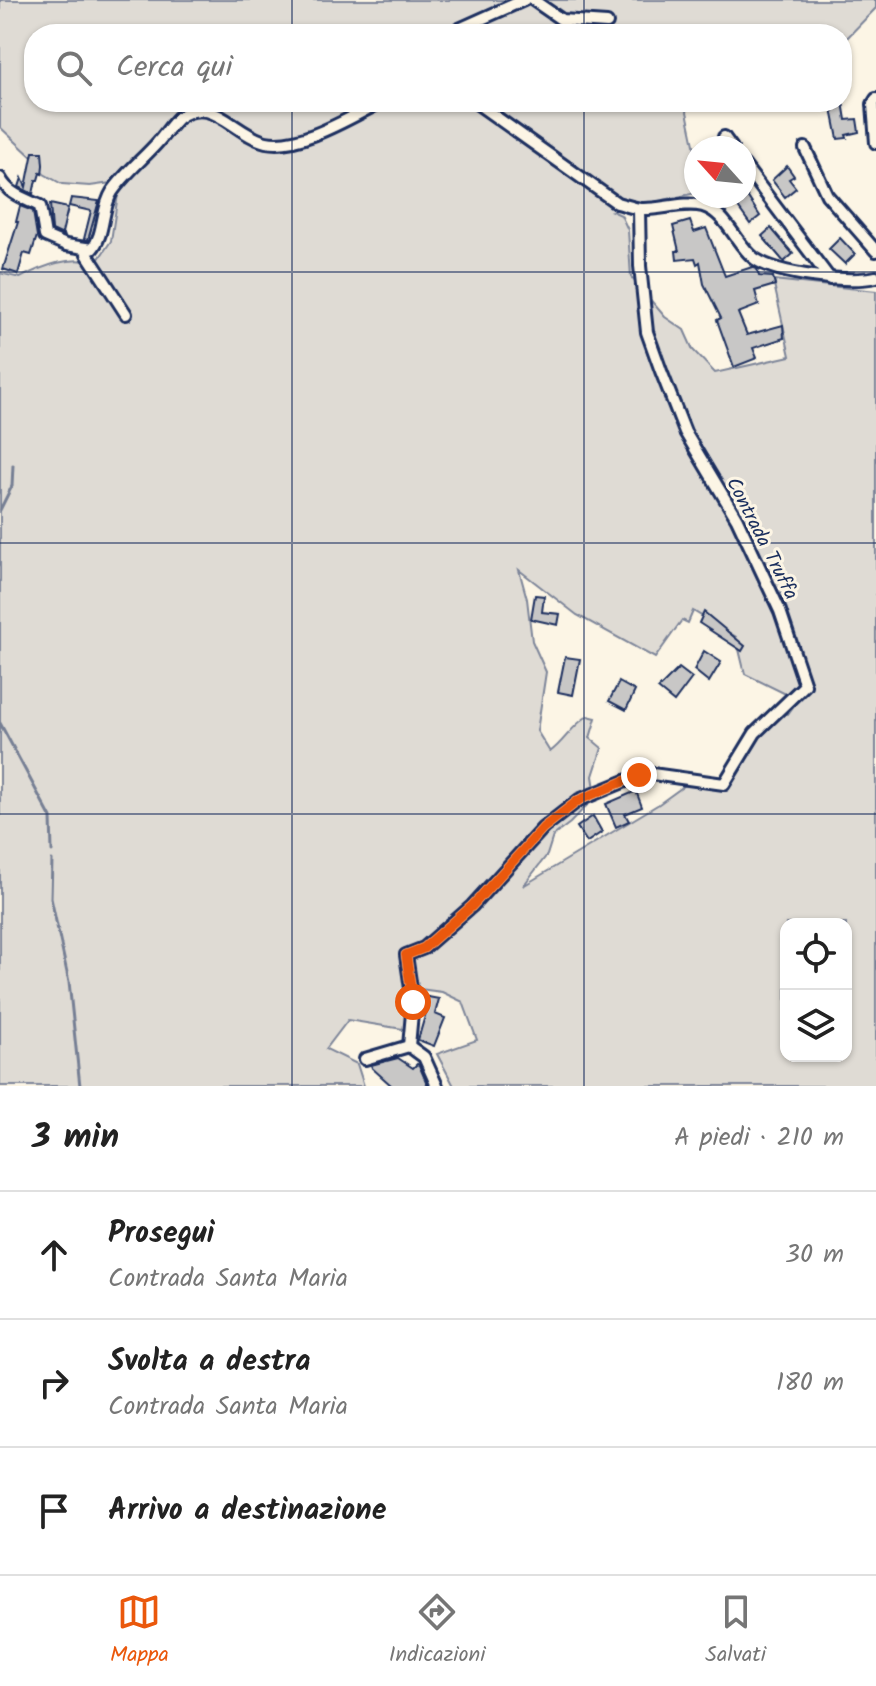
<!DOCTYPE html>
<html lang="it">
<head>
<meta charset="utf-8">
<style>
	:root { --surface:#fff; --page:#f6f6f6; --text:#222; --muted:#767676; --line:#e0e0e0; --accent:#ea580c }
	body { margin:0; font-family:Kalam,sans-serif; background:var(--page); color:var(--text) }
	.controls { position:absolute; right:24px; bottom:24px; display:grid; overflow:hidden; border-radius:16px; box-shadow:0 2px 6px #0004 }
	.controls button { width:72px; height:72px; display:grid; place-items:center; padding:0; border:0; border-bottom:2px solid var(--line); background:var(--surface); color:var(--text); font:40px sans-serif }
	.compass { position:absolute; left:684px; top:136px; width:72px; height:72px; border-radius:50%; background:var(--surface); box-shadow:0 2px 6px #0004; rotate:297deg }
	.stop { position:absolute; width:24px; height:24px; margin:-18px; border:6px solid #ea580c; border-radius:50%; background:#fff }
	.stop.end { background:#ea580c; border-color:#fff; box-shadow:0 2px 8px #0008 }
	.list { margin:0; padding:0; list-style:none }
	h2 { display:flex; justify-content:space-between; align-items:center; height:104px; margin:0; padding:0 32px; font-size:34px }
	h2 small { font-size:26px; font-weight:400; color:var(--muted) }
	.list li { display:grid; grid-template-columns:52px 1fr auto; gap:24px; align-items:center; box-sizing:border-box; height:128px; padding:0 32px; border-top:2px solid var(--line) }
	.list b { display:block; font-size:30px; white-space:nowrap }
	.list p { margin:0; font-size:26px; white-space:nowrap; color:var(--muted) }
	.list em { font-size:26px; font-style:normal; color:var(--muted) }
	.icon { flex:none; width:44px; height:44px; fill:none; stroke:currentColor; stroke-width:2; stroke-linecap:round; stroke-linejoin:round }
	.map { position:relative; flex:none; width:876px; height:1086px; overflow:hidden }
	.search { position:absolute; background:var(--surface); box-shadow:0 2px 6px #0004; left:24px; right:24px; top:24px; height:88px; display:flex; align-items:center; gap:20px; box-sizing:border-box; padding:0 28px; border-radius:32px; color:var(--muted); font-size:30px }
	.sheet { height:488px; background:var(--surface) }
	nav { display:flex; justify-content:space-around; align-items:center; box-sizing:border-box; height:112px; border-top:2px solid var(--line); background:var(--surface); font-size:22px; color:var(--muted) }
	nav a { display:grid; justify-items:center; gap:4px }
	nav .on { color:var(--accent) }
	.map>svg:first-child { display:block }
	.green { fill:#dfdbd4; stroke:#7d8599; stroke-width:2; fill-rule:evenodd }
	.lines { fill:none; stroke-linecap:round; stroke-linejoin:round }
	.stream { stroke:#767f94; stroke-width:3 }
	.building { fill:#c8c7c6; stroke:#1b2f5e; stroke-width:2 }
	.street-casing { stroke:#1b2f5e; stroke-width:16 }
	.street { stroke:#fcf5e5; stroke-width:10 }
	.route { stroke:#ea580c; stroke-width:10 }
	.grid { fill:none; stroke:#1b2f5e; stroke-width:2; stroke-opacity:0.55 }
	.labels { text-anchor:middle; stroke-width:6; stroke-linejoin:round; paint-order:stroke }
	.street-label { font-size:20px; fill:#1b2f5e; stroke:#fcf5e5 }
</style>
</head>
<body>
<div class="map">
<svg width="876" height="1086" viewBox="0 0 876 1086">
	<rect width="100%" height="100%" fill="#fcf5e5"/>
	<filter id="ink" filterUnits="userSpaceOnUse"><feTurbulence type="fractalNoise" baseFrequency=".0125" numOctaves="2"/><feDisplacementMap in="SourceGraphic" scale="16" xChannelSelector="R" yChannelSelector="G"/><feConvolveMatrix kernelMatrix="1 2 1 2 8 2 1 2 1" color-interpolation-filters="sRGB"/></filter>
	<g filter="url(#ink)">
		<path class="green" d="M0,0H876V8L842,43V34H34V102H692L686,107L696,154V193L612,211L621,215L628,230L631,277L665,317L684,330L693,350L715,373L790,356L773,280L876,291V1086H454L437,1054L477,1040L463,1002L442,992L411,988L409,1030L348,1020L326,1049L357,1064L364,1086H0V273L20,278C43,266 70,255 96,263L111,241L121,174L111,183L90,186L62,184L44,174L33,158L0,127ZM519,570L577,615L655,658L682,620L688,623L693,611L736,637L745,674L798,700L788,714C751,706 739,757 728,783L715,788L695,778L659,804L523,886L547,855L553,836L570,823L596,796L593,776L602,748L590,738L596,718L588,716C572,725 565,741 550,752L537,731L546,672L532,641L527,599ZM786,924H846V1056H786Z"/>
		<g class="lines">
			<g class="stream">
				<polyline points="0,510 12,486 13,465"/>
				<polyline points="0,723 51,818 52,851"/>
				<polyline points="52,860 51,898 69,982 80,1086"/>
			</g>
		</g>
		<g class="building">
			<polygon points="843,102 846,120 857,119 859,132 846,135 847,138 838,139 831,104"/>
			<polygon points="33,152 42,152 43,165 42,174 40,173 38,180 36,180 33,194 19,187 22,178 26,187"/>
			<polygon points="787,166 794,176 789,179 796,188 785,197 772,180"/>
			<polygon points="730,196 747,196 760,216 750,224"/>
			<polygon points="71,198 99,201 88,240 84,239 91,211 69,206"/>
			<polygon points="50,204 68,208 62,233 65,236 52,230"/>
			<polygon points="20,206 33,211 37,236 31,255 24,253 18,274 3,269 18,222 16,222"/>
			<polygon points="690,221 694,232 706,228 725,276 752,267 757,269 759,276 773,277 775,285 755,291 759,305 738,313 747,335 783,325 784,338 753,348 757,358 734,367 717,320 721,318 704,284 700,262 697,264 695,258 677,260 676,251 679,251 673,226"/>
			<polygon points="771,228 793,254 784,262 762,236"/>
			<polygon points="840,238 855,254 845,264 829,249"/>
			<polygon points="535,595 544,596 542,612 560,614 558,625 531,619"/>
			<polygon points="704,612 745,646 742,651 699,623"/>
			<polygon points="704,651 721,662 709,682 694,670"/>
			<polygon points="565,657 580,659 573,695 558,692"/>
			<polygon points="679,668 692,678 674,702 658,689"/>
			<polygon points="619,682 635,691 626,710 609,701"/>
			<polygon points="636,791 642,807 625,814 629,821 616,827 606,804"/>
			<polygon points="593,816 602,832 587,842 577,827"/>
			<polygon points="423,996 439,999 435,1014 445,1018 434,1046 418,1040 427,1009 421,1007"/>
			<polygon points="398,1058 413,1068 417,1064 419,1065 428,1086 392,1086 372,1068 371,1065"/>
		</g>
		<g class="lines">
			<defs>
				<g id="street">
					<polyline points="533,0 562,20 607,23"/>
					<polyline points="448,34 524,0"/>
					<polyline points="876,99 873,104 876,143"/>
					<path d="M475,102L617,203C625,205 633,208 641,209C661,210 684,201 703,206C727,213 736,245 755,259C779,275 848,283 876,277"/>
					<polyline points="724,137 732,148"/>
					<polyline points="805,148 827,195 876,251"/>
					<polyline points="744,165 830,279"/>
					<path d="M0,178C9,195 24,198 40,206L45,236L66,245L92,249C105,234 101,209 112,192C124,174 144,158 158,142C165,134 171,125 178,118C211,93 235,135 266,142C300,149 351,117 381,102"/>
					<polyline points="87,254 126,314"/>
					<polyline points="409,1046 413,1002 406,955 424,948 472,906 543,828 579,800 645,773 724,784 755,733 805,685 780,611 737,519 685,432 661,371 647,332 640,266 639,209"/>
					<polyline points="409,1046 424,1057 437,1086"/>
					<polyline points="365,1059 409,1046"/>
				</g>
			</defs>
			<use href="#street" class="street-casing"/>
			<use href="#street" class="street"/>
		</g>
	</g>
	<g class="lines" filter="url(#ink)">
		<polyline class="route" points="413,1002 406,955 424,948 472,906 543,828 579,800 639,775"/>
	</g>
	<path class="grid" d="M292,0V34M584,0V34M292,102V1086M584,102V1086M0,272H876M0,543H876M0,814H876"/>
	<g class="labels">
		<g class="street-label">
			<text transform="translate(763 538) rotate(63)" y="7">Contrada Truffa</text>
		</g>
	</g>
</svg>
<div class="controls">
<button><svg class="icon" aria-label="locate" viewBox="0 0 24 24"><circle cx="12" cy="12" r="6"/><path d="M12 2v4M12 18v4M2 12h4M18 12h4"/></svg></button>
<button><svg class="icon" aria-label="layers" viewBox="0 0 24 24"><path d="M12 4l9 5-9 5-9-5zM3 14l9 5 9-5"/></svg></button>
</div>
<svg class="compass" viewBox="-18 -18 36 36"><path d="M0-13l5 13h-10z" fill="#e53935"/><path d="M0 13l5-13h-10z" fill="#767676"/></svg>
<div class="stop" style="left:413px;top:1002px"></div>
<div class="stop end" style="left:639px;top:775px"></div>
<div class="search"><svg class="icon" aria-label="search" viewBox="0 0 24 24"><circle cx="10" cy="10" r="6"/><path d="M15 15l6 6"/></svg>Cerca qui</div>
</div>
<section class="sheet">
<h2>3 min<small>A piedi · 210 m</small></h2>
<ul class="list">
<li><svg class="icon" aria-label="ahead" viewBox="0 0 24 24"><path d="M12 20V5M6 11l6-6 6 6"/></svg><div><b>Prosegui</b><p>Contrada Santa Maria</p></div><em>30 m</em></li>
<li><svg class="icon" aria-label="right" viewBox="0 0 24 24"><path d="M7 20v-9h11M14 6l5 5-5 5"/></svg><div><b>Svolta a destra</b><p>Contrada Santa Maria</p></div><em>180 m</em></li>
<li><svg class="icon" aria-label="arrive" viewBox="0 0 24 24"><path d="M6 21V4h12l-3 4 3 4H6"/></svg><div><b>Arrivo a destinazione</b></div></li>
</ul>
</section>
<nav>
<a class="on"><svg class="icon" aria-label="map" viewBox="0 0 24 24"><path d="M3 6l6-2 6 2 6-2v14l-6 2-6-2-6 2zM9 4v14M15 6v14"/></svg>Mappa</a>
<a><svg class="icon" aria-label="directions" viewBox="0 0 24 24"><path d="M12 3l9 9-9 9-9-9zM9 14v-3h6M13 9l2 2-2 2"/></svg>Indicazioni</a>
<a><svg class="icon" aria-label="saved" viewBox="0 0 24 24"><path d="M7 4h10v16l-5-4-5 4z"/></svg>Salvati</a>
</nav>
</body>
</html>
